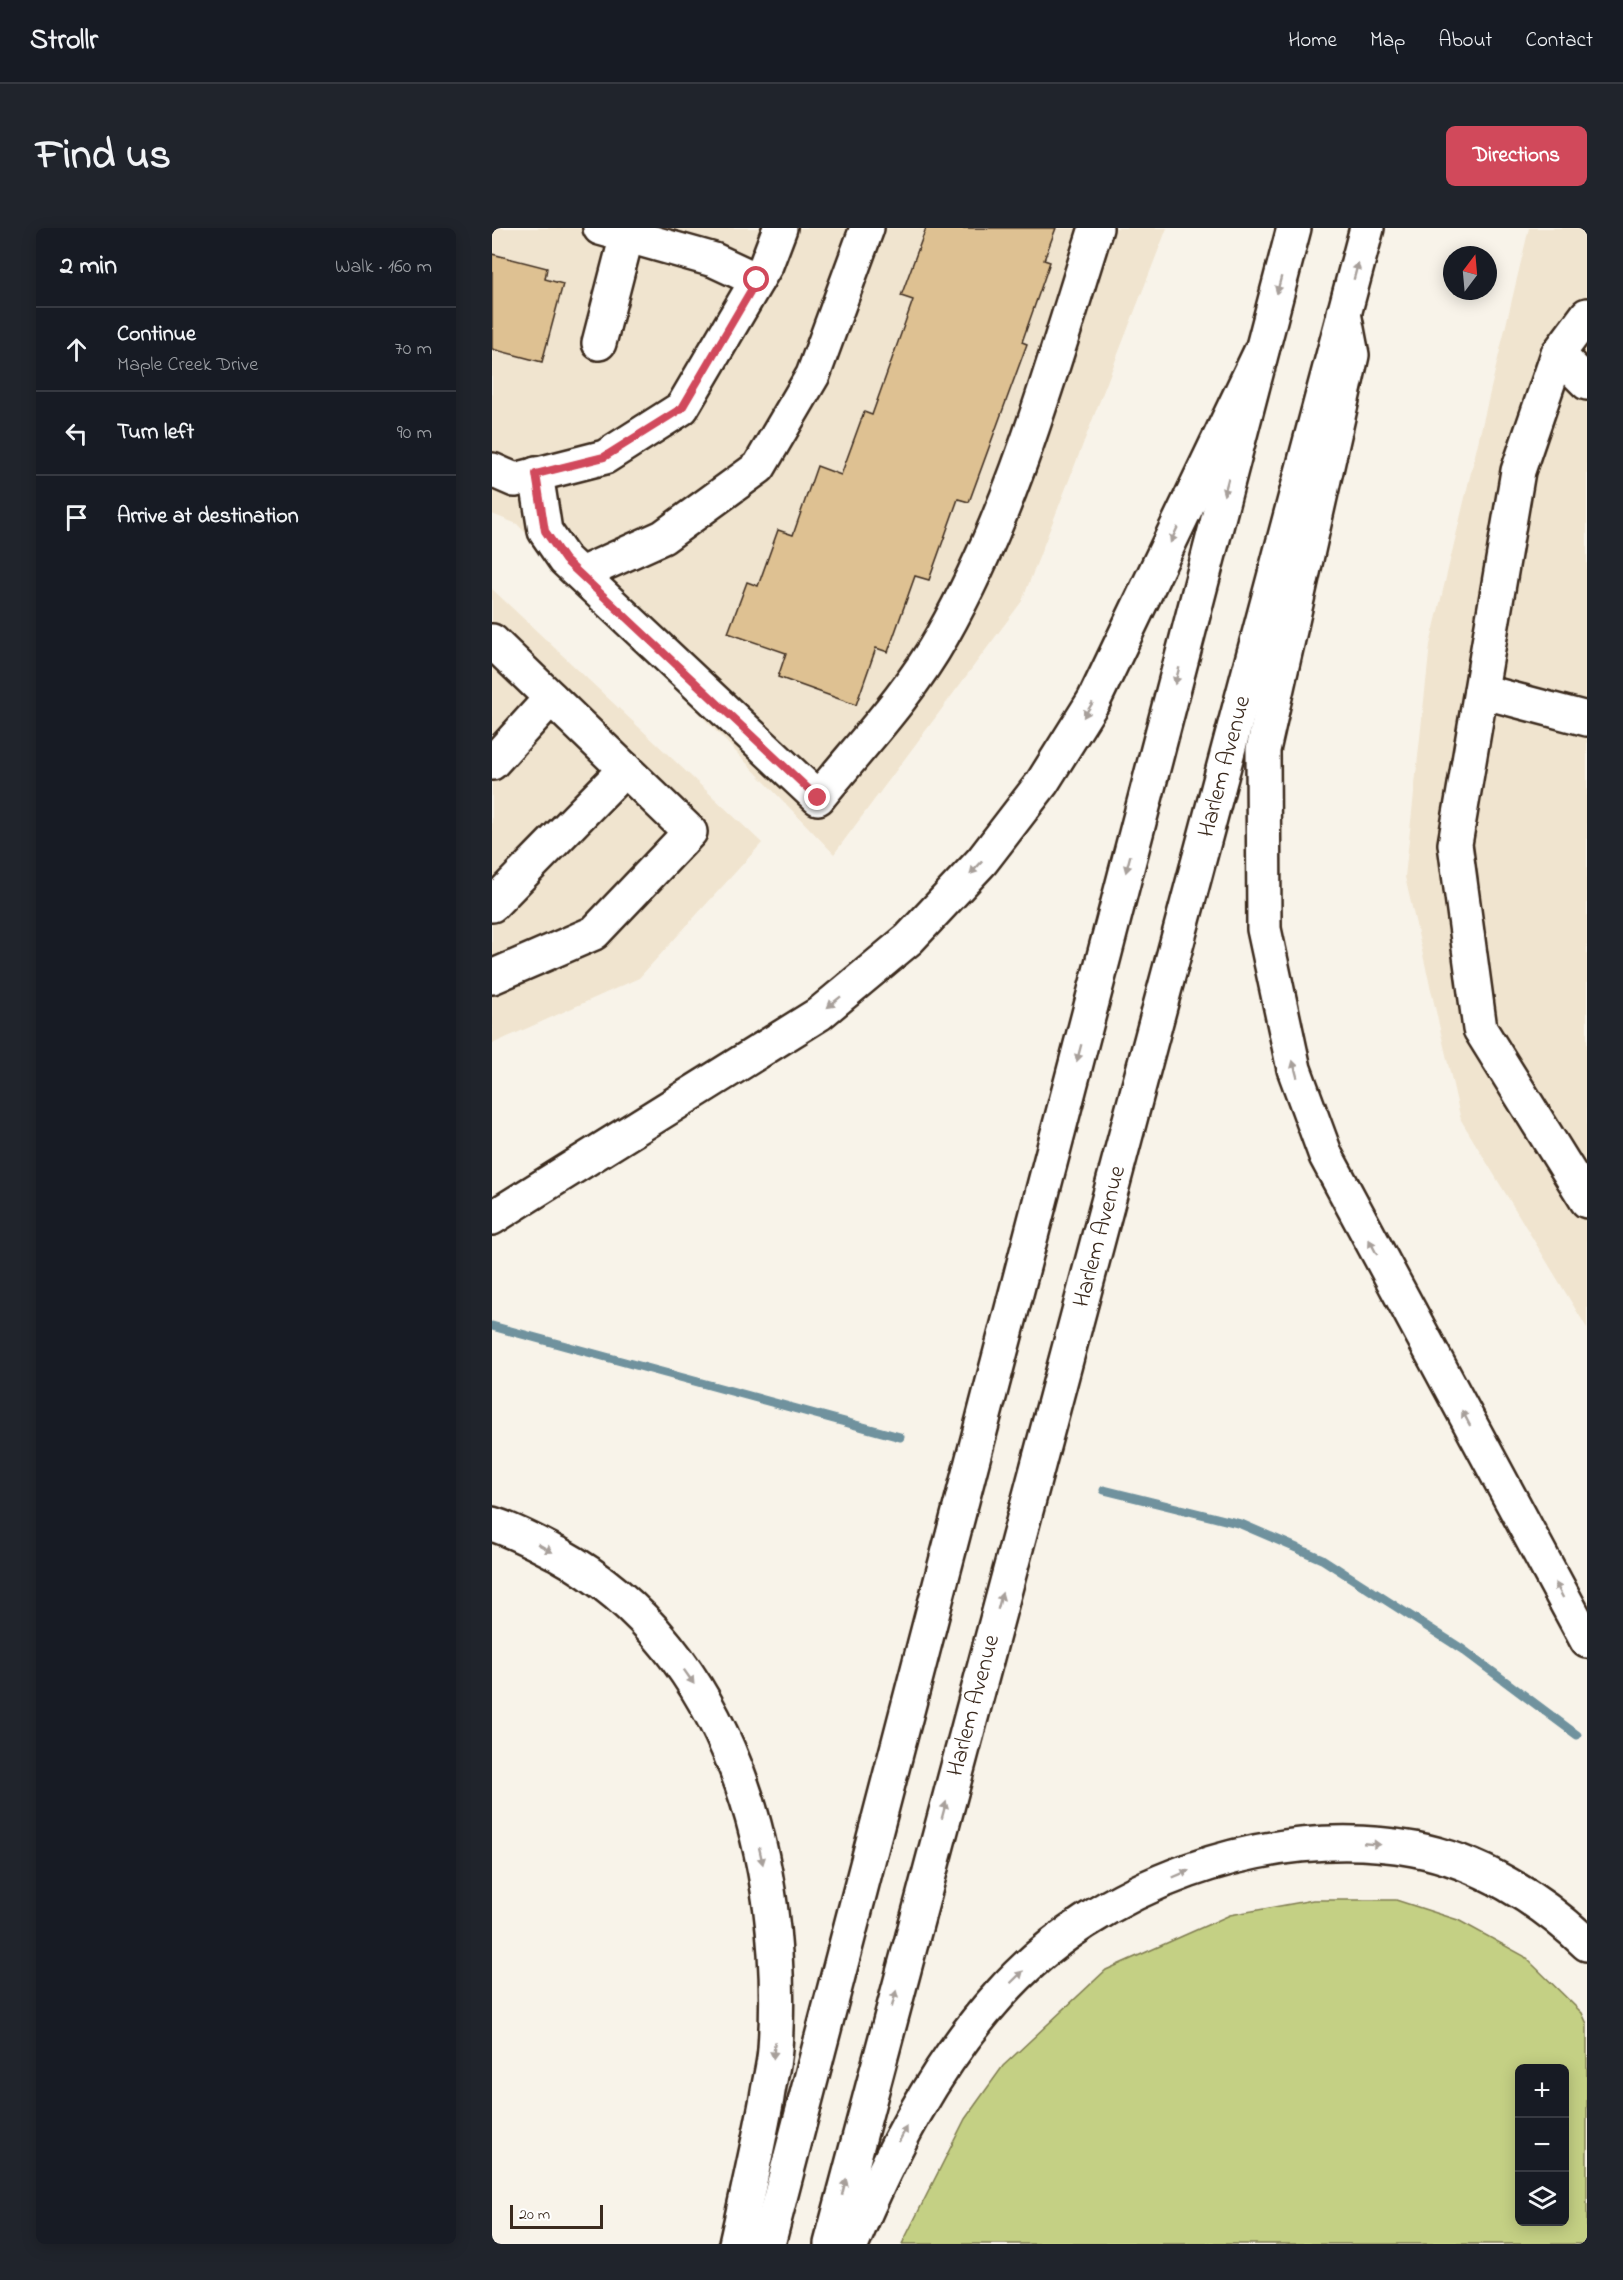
<!DOCTYPE html>
<html lang="en">
<head>
<meta charset="utf-8">
<style>
	:root { --surface:#171b24; --page:#20242c; --text:#f1f3f6; --muted:#9ea1a6; --line:#363941; --accent:#d1495b }
	body { margin:0; font-family:"Indie Flower",sans-serif; background:var(--page); color:var(--text) }
	.controls { position:absolute; right:18px; bottom:18px; display:grid; overflow:hidden; border-radius:9px; box-shadow:0 3px 15px #0003 }
	.controls button { width:54px; height:54px; display:grid; place-items:center; padding:0; border:0; border-bottom:2px solid var(--line); background:var(--surface); color:var(--text); font:30px sans-serif }
	.compass { position:absolute; left:951px; top:18px; width:54px; height:54px; border-radius:50%; background:var(--surface); box-shadow:0 3px 15px #0003; rotate:16deg }
	.scale { position:absolute; left:18px; bottom:15px; width:93px; box-sizing:border-box; padding-left:6px; border:3px solid #3b2a1e; border-top:0; font-size:16px; line-height:21px; white-space:nowrap; color:#3b2a1e; -webkit-text-stroke:4px #fff; paint-order:stroke }
	.stop { position:absolute; width:18px; height:18px; margin:-14px; border:4px solid #d1495b; border-radius:50%; background:#fff }
	.stop.end { background:#d1495b; border-color:#fff; box-shadow:0 2px 6px #0008 }
	.list { margin:0; padding:0; list-style:none }
	h2 { display:flex; justify-content:space-between; align-items:center; height:78px; margin:0; padding:0 24px; font-size:26px }
	h2 small { font-size:20px; font-weight:400; color:var(--muted) }
	.list li { display:grid; grid-template-columns:39px 1fr auto; gap:18px; align-items:center; box-sizing:border-box; height:84px; padding:0 24px; border-top:2px solid var(--line) }
	.list b { display:block; font-size:22px; white-space:nowrap }
	.list p { margin:0; font-size:20px; white-space:nowrap; color:var(--muted) }
	.list em { font-size:20px; font-style:normal; color:var(--muted) }
	.icon { flex:none; width:33px; height:33px; fill:none; stroke:currentColor; stroke-width:2; stroke-linecap:round; stroke-linejoin:round }
	.map { position:relative; flex:none; width:1095px; height:2016px; overflow:hidden; border-radius:9px }
	header { display:flex; align-items:center; gap:36px; box-sizing:border-box; height:84px; padding:0 30px; background:var(--surface); border-bottom:2px solid var(--line) }
	header strong { font-size:28px }
	nav { display:flex; gap:33px; margin-inline-start:auto; font-size:21px }
	.intro { display:flex; align-items:center; justify-content:space-between; box-sizing:border-box; height:144px; padding:0 36px }
	h1 { margin:0; font-size:42px }
	.button { padding:15px 27px; border-radius:9px; background:var(--accent); color:#fff; font-size:21px; font-weight:700 }
	main { display:flex; gap:36px; padding:0 36px }
	aside { flex:1; background:var(--surface); border-radius:9px; box-shadow:0 3px 15px #0003 }
	.map>svg:first-child { display:block }
	.built { fill:#f0e4cf }
	.green { fill:#c4d084; stroke:#807d51; stroke-width:1.5; fill-rule:evenodd }
	.lines { fill:none; stroke-linecap:round; stroke-linejoin:round }
	.stream { stroke:#6f929e; stroke-width:9 }
	.building { fill:#dec192; stroke:#3b2a1e; stroke-width:1.5 }
	.minor-casing { stroke:#3b2a1e; stroke-width:38 }
	.major-casing { stroke:#3b2a1e; stroke-width:38 }
	.highway-casing { stroke:#3b2a1e; stroke-width:38 }
	.minor { stroke:#fff; stroke-width:33 }
	.major { stroke:#fff; stroke-width:33 }
	.highway { stroke:#fff; stroke-width:33 }
	.oneway { fill:#a79f9a }
	.route { stroke:#d1495b; stroke-width:8 }
	.labels { text-anchor:middle; stroke-width:4.5; stroke-linejoin:round; paint-order:stroke }
	.street-label { font-size:24px; fill:#3b2a1e; stroke:#fff }
</style>
</head>
<body>
<header>
<strong>Strollr</strong>
<nav><a>Home</a><a>Map</a><a>About</a><a>Contact</a></nav>
</header>
<div class="intro"><h1>Find us</h1><a class="button">Directions</a></div>
<main>
<aside>
<h2>2 min<small>Walk · 160 m</small></h2>
<ul class="list">
<li><svg class="icon" aria-label="ahead" viewBox="0 0 24 24"><path d="M12 20V5M6 11l6-6 6 6"/></svg><div><b>Continue</b><p>Maple Creek Drive</p></div><em>70 m</em></li>
<li><svg class="icon" aria-label="left" viewBox="0 0 24 24"><path d="M17 20v-9H6M10 6l-5 5 5 5"/></svg><div><b>Turn left</b></div><em>90 m</em></li>
<li><svg class="icon" aria-label="arrive" viewBox="0 0 24 24"><path d="M6 21V4h12l-3 4 3 4H6"/></svg><div><b>Arrive at destination</b></div></li>
</ul>
</aside>
<div class="map">
<svg width="1095" height="2016" viewBox="0 0 1095 2016">
	<rect width="100%" height="100%" fill="#f8f3e9"/>
	<filter id="ink" filterUnits="userSpaceOnUse"><feTurbulence type="fractalNoise" baseFrequency=".0167" numOctaves="2"/><feDisplacementMap in="SourceGraphic" scale="12" xChannelSelector="R" yChannelSelector="G"/><feConvolveMatrix kernelMatrix="1 2 1 2 8 2 1 2 1" color-interpolation-filters="sRGB"/></filter>
	<g filter="url(#ink)">
		<g class="built">
			<polygon points="0,0 675,0 530,373 342,626 25,296 0,286"/>
			<polygon points="1037,0 1095,0 1095,1100 969,892 913,649 938,417"/>
			<polygon points="0,361 270,615 147,750 0,816"/>
		</g>
		<path class="green" d="M821,1672H904L966,1692L1032,1728L1090,1785L1095,1796V2016H410L473,1891L511,1838L614,1742L738,1687ZM1028,1840H1072V1994H1028Z"/>
		<g class="lines">
			<g class="stream">
				<polyline points="0,1098 408,1209"/>
				<polyline points="612,1262 749,1296 830,1331 970,1421 1085,1507"/>
			</g>
		</g>
		<g class="building">
			<polygon points="434,0 564,0 552,32 558,34 530,114 535,116 477,274 466,271 437,352 423,348 396,424 384,420 364,477 286,449 294,425 236,405 255,354 266,358 286,302 301,307 325,238 349,247 372,184 380,187 421,72 409,68"/>
			<polygon points="0,26 55,40 53,51 71,56 50,134 0,121"/>
		</g>
		<g class="lines">
			<defs>
				<g id="minor">
					<polyline points="108,0 222,32 265,52"/>
					<polyline points="1095,87 1066,126 1026,243 963,616 988,801 1095,973"/>
					<polyline points="107,115 135,7"/>
					<polyline points="1066,126 1095,155"/>
					<polyline points="0,242 23,252 113,229 190,180 274,37 288,0"/>
					<path d="M44,246L53,303L73,332L326,570C368,518 417,467 450,408C522,281 560,138 604,0"/>
					<polyline points="89,346 171,309 267,239 321,147 375,0"/>
					<polyline points="0,413 198,604 102,705 0,749"/>
					<polyline points="989,463 1095,491"/>
					<polyline points="0,535 59,470"/>
					<polyline points="0,677 133,541"/>
				</g>
				<g id="major">
					<polyline points="276,2016 802,0"/>
					<polyline points="339,2016 875,0"/>
				</g>
				<g id="highway">
					<polyline points="852,85 860,127 771,522 772,701 802,841 834,928 1095,1413"/>
					<polyline points="0,990 327,786 417,711 490,633 550,555 602,472 770,121"/>
					<path d="M0,1296C23,1303 44,1315 66,1326C239,1421 295,1637 283,1821C282,1837 277,1854 275,1870C266,1919 255,1967 244,2016"/>
					<path d="M360,2016C397,1927 442,1839 507,1767C604,1657 777,1594 922,1621C987,1633 1048,1671 1095,1716"/>
				</g>
			</defs>
			<use href="#minor" class="minor-casing"/>
			<use href="#major" class="major-casing"/>
			<use href="#highway" class="highway-casing"/>
			<use href="#minor" class="minor"/>
			<use href="#major" class="major"/>
			<use href="#highway" class="highway"/>
		</g>
		<defs><path id="oneway-solid" d="M-6-.8H1V-3.2L6.5 0L1 3.2V.8H-6Z" transform="scale(1.5)"/></defs>
		<g class="oneway">
			<use href="#oneway-solid" transform="translate(864 43) rotate(-75)"/>
			<use href="#oneway-solid" transform="translate(787 57) rotate(105)"/>
			<use href="#oneway-solid" transform="translate(734 259) rotate(105)"/>
			<use href="#oneway-solid" transform="translate(682 307) rotate(115)"/>
			<use href="#oneway-solid" transform="translate(685 448) rotate(105)"/>
			<use href="#oneway-solid" transform="translate(596 482) rotate(122)"/>
			<use href="#oneway-solid" transform="translate(636 636) rotate(105)"/>
			<use href="#oneway-solid" transform="translate(484 640) rotate(133)"/>
			<use href="#oneway-solid" transform="translate(342 774) rotate(141)"/>
			<use href="#oneway-solid" transform="translate(587 825) rotate(105)"/>
			<use href="#oneway-solid" transform="translate(803 841) rotate(-105)"/>
			<use href="#oneway-solid" transform="translate(881 1019) rotate(-118)"/>
			<use href="#oneway-solid" transform="translate(974 1190) rotate(-118)"/>
			<use href="#oneway-solid" transform="translate(53 1320) rotate(29)"/>
			<use href="#oneway-solid" transform="translate(1067 1362) rotate(-118)"/>
			<use href="#oneway-solid" transform="translate(508 1373) rotate(-75)"/>
			<use href="#oneway-solid" transform="translate(197 1449) rotate(55)"/>
			<use href="#oneway-solid" transform="translate(452 1582) rotate(-75)"/>
			<use href="#oneway-solid" transform="translate(880 1616) rotate(5)"/>
			<use href="#oneway-solid" transform="translate(269 1628) rotate(77)"/>
			<use href="#oneway-solid" transform="translate(689 1646) rotate(-23)"/>
			<use href="#oneway-solid" transform="translate(525 1749) rotate(-44)"/>
			<use href="#oneway-solid" transform="translate(402 1771) rotate(-75)"/>
			<use href="#oneway-solid" transform="translate(282 1822) rotate(95)"/>
			<use href="#oneway-solid" transform="translate(411 1906) rotate(-62)"/>
			<use href="#oneway-solid" transform="translate(352 1959) rotate(-76)"/>
		</g>
	</g>
	<g class="lines" filter="url(#ink)">
		<polyline class="route" points="265,52 190,180 112,229 44,246 53,303 73,332 326,570"/>
	</g>
	<g class="labels">
		<g class="street-label">
			<text transform="translate(731 538) rotate(-75)" y="8">Harlem Avenue</text>
			<text transform="translate(606 1008) rotate(-75)" y="8">Harlem Avenue</text>
			<text transform="translate(480 1477) rotate(-75)" y="8">Harlem Avenue</text>
		</g>
	</g>
</svg>
<div class="controls">
<button>+</button>
<button>−</button>
<button><svg class="icon" aria-label="layers" viewBox="0 0 24 24"><path d="M12 4l9 5-9 5-9-5zM3 14l9 5 9-5"/></svg></button>
</div>
<svg class="compass" viewBox="-18 -18 36 36"><path d="M0-13l5 13h-10z" fill="#e53935"/><path d="M0 13l5-13h-10z" fill="#9ea1a6"/></svg>
<div class="scale">20 m</div>
<div class="stop" style="left:265px;top:52px"></div>
<div class="stop end" style="left:326px;top:570px"></div>
</div>
</main>
</body>
</html>
